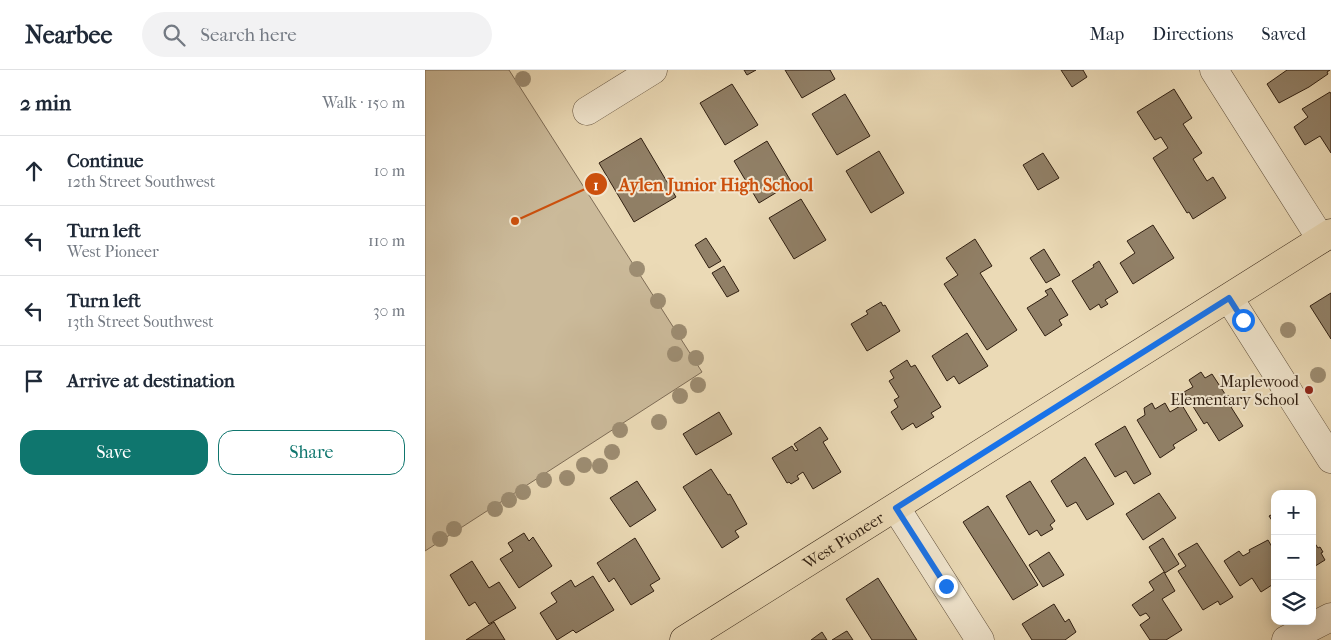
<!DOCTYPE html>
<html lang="en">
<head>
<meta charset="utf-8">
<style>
	:root { --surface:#fff; --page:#f2f2f3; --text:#1f2937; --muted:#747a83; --line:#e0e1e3; --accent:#0f766e }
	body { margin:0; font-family:"IM FELL French Canon",serif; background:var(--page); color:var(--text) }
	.controls { position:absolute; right:15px; bottom:15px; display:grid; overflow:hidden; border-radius:10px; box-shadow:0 2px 12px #0003 }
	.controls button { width:45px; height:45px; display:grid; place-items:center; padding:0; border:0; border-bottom:1px solid var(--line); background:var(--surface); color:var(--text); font:25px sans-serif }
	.stop { position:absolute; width:15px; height:15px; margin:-11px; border:4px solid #1a73e8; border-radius:50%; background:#fff }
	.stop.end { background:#1a73e8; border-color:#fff; box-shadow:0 1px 5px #0008 }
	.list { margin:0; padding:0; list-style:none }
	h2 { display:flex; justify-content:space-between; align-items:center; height:65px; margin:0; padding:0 20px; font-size:21px }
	h2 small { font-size:16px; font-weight:400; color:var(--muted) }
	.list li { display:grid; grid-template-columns:32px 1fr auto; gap:15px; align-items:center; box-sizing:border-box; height:70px; padding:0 20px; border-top:1px solid var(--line) }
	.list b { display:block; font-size:19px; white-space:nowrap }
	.list p { margin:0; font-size:16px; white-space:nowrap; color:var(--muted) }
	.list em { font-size:16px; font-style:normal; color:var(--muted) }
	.actions { display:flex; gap:10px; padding:15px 20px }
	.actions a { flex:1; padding:11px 0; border:1px solid var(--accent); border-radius:15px; text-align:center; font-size:18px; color:var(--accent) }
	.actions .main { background:var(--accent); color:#fff }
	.icon { flex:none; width:28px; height:28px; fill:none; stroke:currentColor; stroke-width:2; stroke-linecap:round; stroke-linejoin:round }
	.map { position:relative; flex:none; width:906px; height:570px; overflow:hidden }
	header { display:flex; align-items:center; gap:30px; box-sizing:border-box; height:70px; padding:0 25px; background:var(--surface); border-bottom:1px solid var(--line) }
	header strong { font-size:24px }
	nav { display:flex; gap:28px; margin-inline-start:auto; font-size:18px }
	.search { width:350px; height:45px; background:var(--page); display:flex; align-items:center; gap:12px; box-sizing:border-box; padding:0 18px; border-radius:28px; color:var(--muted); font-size:19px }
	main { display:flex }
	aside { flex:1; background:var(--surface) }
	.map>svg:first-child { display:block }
	.green { fill:#cbba9a; stroke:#7e6c56 }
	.building { fill:#918067; stroke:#301f11 }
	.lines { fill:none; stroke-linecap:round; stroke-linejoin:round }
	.minor-casing { stroke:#5f4e3a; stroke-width:29 }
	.major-casing { stroke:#301f11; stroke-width:29 }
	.minor { stroke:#f2e7d0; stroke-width:28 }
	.major { stroke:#ebdab6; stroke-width:28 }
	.tree { fill:#9d8d72 }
	.route { stroke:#1a73e8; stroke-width:6 }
	.poi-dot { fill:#8f2418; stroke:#f2e7d0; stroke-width:2 }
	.labels { text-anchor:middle; stroke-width:4; stroke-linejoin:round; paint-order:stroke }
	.poi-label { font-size:16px; fill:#301f11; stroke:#f2e7d0; text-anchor:end }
	.street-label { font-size:16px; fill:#301f11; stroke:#f2e7d0 }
	.leader { fill:none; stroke:#cc500d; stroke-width:2 }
	.callout-dot { fill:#cc500d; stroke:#f2e7d0; stroke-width:2 }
	.mark-label { font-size:15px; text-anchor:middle; font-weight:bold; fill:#fff }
	.callout-label { font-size:18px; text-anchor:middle; font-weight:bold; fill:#cc500d; stroke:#f2e7d0; stroke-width:4; stroke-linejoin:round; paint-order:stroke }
</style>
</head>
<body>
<header>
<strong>Nearbee</strong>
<div class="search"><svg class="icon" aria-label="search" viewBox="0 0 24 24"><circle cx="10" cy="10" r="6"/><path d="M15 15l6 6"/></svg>Search here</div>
<nav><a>Map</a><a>Directions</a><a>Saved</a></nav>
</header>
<main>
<aside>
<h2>2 min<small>Walk · 150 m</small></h2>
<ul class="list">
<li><svg class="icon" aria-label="ahead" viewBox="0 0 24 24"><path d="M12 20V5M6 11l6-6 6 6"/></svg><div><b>Continue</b><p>12th Street Southwest</p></div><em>10 m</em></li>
<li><svg class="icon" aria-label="left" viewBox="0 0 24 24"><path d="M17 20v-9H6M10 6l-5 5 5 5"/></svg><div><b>Turn left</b><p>West Pioneer</p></div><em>110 m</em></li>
<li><svg class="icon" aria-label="left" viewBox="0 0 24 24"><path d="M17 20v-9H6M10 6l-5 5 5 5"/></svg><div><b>Turn left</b><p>13th Street Southwest</p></div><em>30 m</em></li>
<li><svg class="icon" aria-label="arrive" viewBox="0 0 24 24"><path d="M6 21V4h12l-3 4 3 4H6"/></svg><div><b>Arrive at destination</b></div></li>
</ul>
<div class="actions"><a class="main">Save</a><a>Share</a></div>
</aside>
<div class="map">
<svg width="906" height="570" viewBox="0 0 906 570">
	<rect width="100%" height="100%" fill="#ebdab6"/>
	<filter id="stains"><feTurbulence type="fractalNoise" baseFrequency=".004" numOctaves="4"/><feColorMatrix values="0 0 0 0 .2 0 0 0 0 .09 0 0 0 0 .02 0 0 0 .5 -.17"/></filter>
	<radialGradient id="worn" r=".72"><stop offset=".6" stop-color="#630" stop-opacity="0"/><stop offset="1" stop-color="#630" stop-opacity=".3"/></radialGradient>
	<polygon class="green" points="0,0 84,0 277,302 0,481"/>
	<g class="building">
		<polygon points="319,0 331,0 322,5"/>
		<polygon points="360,0 405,0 410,9 377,28"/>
		<polygon points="636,0 658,0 662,7 647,17"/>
		<polygon points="862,0 905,0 902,2 903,4 884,17 854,33 842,14"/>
		<polygon points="307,14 333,55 300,75 275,33"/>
		<polygon points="749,19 767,48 758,54 777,83 768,89 782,111 788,107 801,128 768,149 764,142 762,143 728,88 743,78 736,67 730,70 712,42"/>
		<polygon points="905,22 906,24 906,83 895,66 880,75 869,57 883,47 877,39"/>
		<polygon points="420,24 445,66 412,85 387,44"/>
		<polygon points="216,68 251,127 209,152 174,93"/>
		<polygon points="342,71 367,113 334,133 309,91"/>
		<polygon points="454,81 479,123 446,143 421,101"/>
		<polygon points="618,83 634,108 613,120 598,95"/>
		<polygon points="376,129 401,170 369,189 344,148"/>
		<polygon points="728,155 749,188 708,214 695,193 710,183 702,171"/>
		<polygon points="281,168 296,191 284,198 270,175"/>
		<polygon points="550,169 567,196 555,203 592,260 562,280 519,214 533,205 521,188"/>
		<polygon points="619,179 635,205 621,213 605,188"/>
		<polygon points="674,191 693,222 680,230 683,234 676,238 674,234 665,240 647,211 669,197 668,195"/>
		<polygon points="299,196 314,221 302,227 287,203"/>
		<polygon points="626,218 643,245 634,250 637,255 620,266 602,238 623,225 620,221"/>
		<polygon points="906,223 906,269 885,236"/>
		<polygon points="456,232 458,236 460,235 475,261 442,281 426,254 443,244 441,241"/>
		<polygon points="542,263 563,296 534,314 529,306 522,311 507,286"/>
		<polygon points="482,290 486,297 490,295 516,337 506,343 509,347 491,358 488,353 477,360 466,342 473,337 469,330 474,327 464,311 469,308 465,301"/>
		<polygon points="776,302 780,308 787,304 802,327 803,325 809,335 806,337 818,356 794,371 782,352 779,354 759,322 768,317 764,310"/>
		<polygon points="727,333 730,339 740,333 745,342 757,335 772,360 748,375 750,378 735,388 712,350 720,345 719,338"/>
		<polygon points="294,342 307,364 271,385 258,364"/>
		<polygon points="700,356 726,404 709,414 701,401 690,407 670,374"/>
		<polygon points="395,357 403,369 398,372 416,402 388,419 378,402 372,406 374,409 366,414 364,412 362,413 347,388 367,376 370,381 373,380 369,374"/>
		<polygon points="660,387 689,434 662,450 651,432 642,437 626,411"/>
		<polygon points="286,399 303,425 305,424 322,454 310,461 314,467 297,478 258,417"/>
		<polygon points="212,411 231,440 205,457 185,428"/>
		<polygon points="605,411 630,451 625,455 628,459 616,466 612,460 604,465 581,426"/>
		<polygon points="734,423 751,448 718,470 701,444"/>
		<polygon points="563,436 613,515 588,530 538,452"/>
		<polygon points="850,443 850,455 844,446"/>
		<polygon points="99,463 104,471 108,467 127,496 94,518 75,489 88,481 83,473"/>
		<polygon points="210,468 235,509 225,515 229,521 206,535 189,508 184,512 172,493"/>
		<polygon points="738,468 754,494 740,503 724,477"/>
		<polygon points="887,469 893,478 895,477 898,482 896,483 900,490 887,498"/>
		<polygon points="843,470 850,482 850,513 836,522 827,508 815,516 799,491 814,481 818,486 825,482 824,480"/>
		<polygon points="772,473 808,527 795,535 793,531 778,540 753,501 761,496 753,484"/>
		<polygon points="624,482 639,505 618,517 604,495"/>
		<polygon points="47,491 64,518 74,512 91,538 64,554 50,532 44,536 25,505"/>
		<polygon points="739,502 750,521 737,529 757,560 741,570 725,570 715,555 725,548 721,543 715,546 707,535 729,520 724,512"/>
		<polygon points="168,506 189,540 151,563 148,560 132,570 115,543 132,532 126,523 146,510 150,517"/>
		<polygon points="453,508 490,567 492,570 447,570 421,529"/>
		<polygon points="629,534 640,552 644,549 651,562 640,570 607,570 597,554"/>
		<polygon points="69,552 80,570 41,570"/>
		<polygon points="422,561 428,570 407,570 420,562"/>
		<polygon points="397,562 402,570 386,570"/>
	</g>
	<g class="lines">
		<defs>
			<g id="minor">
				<polyline points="789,0 896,169"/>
				<polyline points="162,41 228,0"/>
				<polyline points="804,228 906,389"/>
				<polyline points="471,438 555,570"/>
				<polyline points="861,570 906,547"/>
			</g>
			<g id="major">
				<path id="s1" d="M259,570L906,163"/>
			</g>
		</defs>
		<use href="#minor" class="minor-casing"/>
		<use href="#major" class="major-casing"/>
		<use href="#minor" class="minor"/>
		<use href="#major" class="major"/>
	</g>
	<g class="tree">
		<circle cx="98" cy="9" r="8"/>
		<circle cx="212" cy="199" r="8"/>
		<circle cx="233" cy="231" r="8"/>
		<circle cx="863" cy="260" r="8"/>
		<circle cx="254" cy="262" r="8"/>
		<circle cx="250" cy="284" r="8"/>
		<circle cx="271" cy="288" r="8"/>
		<circle cx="893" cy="305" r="8"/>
		<circle cx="273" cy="315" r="8"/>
		<circle cx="255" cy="326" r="8"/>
		<circle cx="234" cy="352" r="8"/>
		<circle cx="195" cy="360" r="8"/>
		<circle cx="187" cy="382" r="8"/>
		<circle cx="159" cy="395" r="8"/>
		<circle cx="175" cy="396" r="8"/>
		<circle cx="142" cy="408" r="8"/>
		<circle cx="119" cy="410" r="8"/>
		<circle cx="98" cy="422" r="8"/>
		<circle cx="84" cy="430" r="8"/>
		<circle cx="70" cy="439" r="8"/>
		<circle cx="29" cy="459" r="8"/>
		<circle cx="15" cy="469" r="8"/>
	</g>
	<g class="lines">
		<polyline class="route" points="521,516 471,438 804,228 818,250"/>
	</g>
	<circle class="poi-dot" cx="884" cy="320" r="5"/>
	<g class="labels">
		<g class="poi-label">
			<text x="874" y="317">Maplewood<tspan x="874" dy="18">Elementary School</tspan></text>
		</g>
		<g class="street-label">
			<text dy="6" stroke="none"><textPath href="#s1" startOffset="188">West Pioneer</textPath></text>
		</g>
	</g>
	<path class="leader" d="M90 151L171 114"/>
	<g class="callout-dot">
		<circle cx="90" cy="151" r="5"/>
		<circle cx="171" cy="114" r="12"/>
	</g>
	<g class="mark-label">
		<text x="171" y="120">1</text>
	</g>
	<g class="callout-label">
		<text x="291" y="121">Aylen Junior High School</text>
	</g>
	<rect width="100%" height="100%" filter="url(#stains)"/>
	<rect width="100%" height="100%" fill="url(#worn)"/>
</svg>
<div class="controls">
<button>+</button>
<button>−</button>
<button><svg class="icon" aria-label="layers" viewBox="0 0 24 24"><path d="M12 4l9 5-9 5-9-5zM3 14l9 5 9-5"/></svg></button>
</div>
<div class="stop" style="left:818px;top:250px"></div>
<div class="stop end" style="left:521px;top:516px"></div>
</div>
</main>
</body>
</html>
